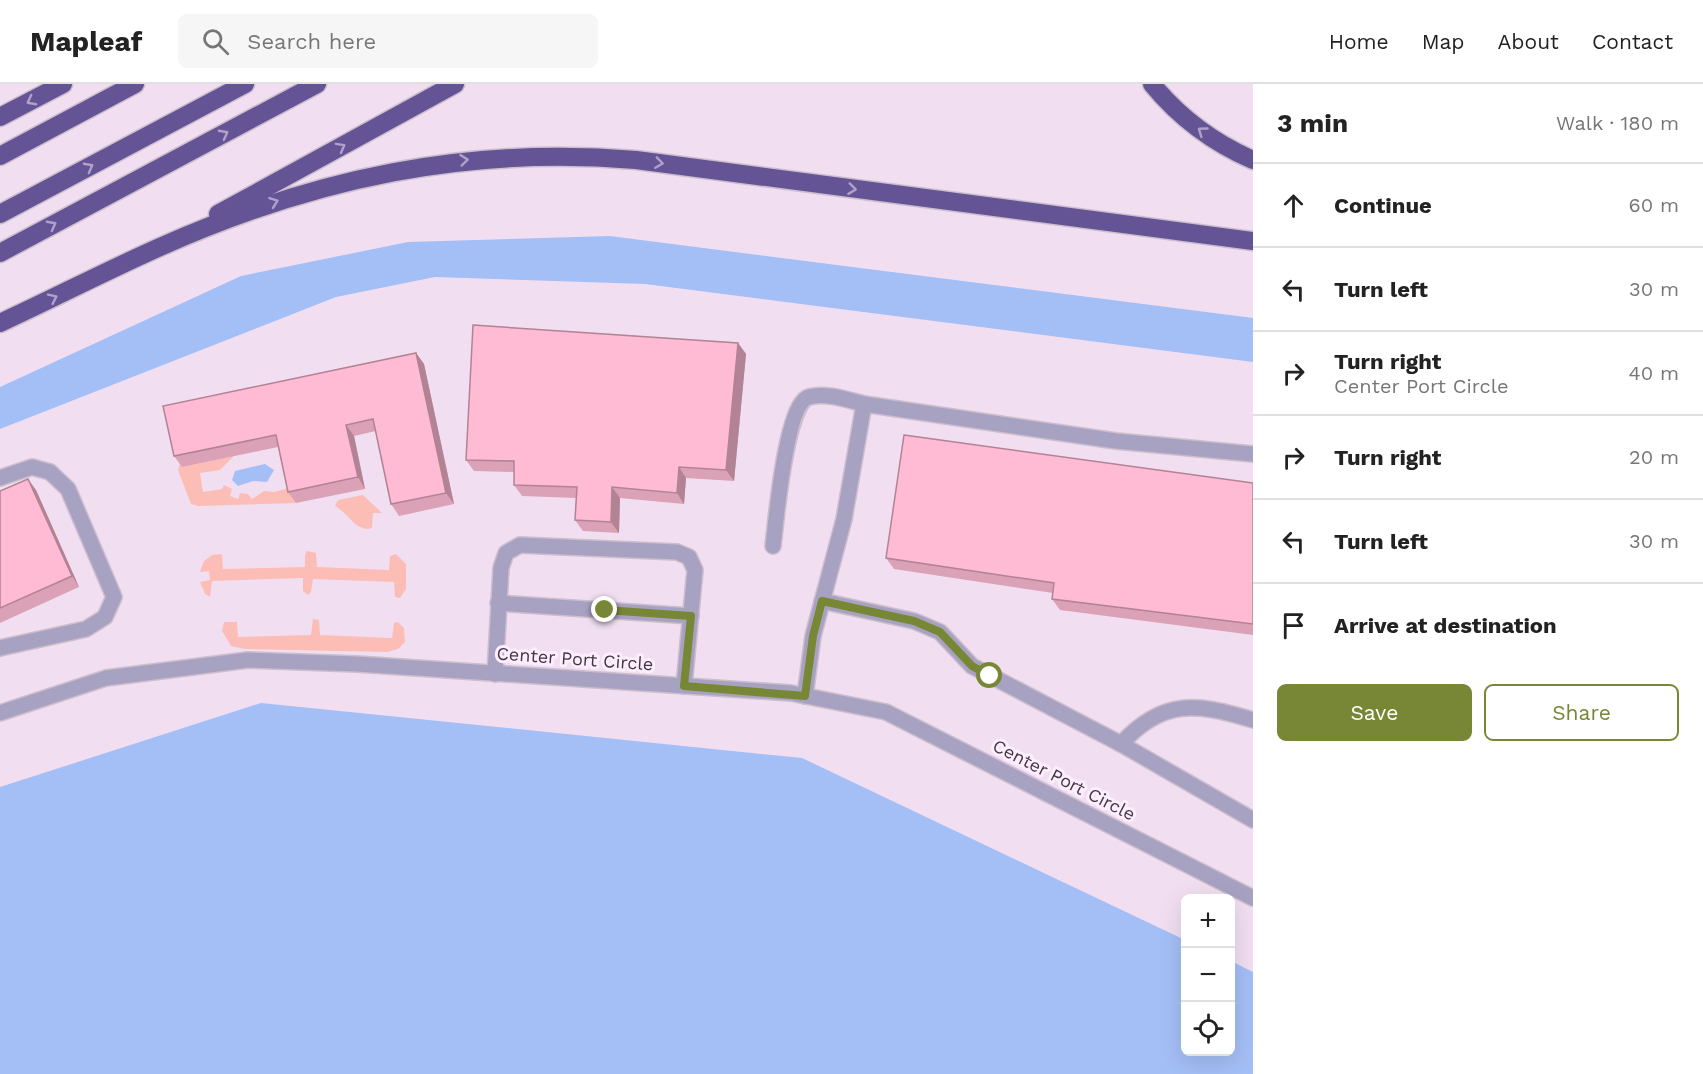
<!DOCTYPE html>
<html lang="en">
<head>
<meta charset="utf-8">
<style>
	:root { --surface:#fff; --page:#f6f6f6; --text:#222; --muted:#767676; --line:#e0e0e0; --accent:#788735 }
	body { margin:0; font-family:"Work Sans",sans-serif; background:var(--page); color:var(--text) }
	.controls { position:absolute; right:18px; bottom:18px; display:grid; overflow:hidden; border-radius:9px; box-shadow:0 6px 24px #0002 }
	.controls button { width:54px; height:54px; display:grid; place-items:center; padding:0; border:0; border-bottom:2px solid var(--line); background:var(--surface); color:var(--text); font:30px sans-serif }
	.stop { position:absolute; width:18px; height:18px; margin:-14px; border:4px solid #788735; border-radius:50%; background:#fff }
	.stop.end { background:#788735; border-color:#fff; box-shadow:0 2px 6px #0008 }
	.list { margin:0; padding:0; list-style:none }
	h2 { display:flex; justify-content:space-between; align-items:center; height:78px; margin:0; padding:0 24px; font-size:26px }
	h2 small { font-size:20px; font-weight:400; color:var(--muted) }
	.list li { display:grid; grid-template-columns:39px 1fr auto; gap:18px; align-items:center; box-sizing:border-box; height:84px; padding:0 24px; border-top:2px solid var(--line) }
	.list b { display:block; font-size:22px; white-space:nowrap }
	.list p { margin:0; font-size:20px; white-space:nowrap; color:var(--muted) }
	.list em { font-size:20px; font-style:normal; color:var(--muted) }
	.actions { display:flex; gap:12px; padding:18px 24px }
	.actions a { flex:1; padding:14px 0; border:2px solid var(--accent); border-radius:9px; text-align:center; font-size:21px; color:var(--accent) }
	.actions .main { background:var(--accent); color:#fff }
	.icon { flex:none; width:33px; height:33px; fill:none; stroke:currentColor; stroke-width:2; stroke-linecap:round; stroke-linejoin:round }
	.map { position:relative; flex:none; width:1253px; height:990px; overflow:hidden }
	header { display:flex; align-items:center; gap:36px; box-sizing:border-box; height:84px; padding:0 30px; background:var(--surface); border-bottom:2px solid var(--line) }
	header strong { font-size:28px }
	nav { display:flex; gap:33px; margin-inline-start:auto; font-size:21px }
	.search { width:420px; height:54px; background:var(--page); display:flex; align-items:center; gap:15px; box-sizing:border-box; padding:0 21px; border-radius:9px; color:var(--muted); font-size:22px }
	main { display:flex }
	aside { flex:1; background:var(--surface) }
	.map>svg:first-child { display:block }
	.green { fill:#fcbdb6 }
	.water { fill:#a4bff6 }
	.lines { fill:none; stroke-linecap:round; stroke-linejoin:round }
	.minor-casing { stroke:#cdbecd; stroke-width:18 }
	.highway-casing { stroke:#cdbecd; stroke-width:21 }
	.minor { stroke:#a8a2c2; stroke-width:15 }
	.highway { stroke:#645395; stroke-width:18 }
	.wall { fill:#dba1b6 }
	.shaded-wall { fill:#b28394 }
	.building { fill:#ffbbd4; stroke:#b28394; stroke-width:1.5 }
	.oneway { stroke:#b1a0ca }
	.route { stroke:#788735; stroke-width:8 }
	.labels { text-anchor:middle; stroke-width:6; stroke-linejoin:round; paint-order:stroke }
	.street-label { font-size:18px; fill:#3f383f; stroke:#feecff }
</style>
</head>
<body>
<header>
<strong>Mapleaf</strong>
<div class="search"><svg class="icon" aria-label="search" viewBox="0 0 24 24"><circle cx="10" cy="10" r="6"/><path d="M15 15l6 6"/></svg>Search here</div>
<nav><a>Home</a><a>Map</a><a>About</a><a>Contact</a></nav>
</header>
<main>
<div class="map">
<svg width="1253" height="990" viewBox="0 0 1253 990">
	<rect width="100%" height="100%" fill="#f1dff1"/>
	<g class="green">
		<polygon points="234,372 220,386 200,389 203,408 222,405 224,401 232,405 230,412 238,415 240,409 248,410 252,415 264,407 274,408 292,403 296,419 198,422 191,420 178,386 181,377 182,383"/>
		<path d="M363,411L382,429H373L372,444L368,445C353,444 348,429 335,422L338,416Z"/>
		<polygon points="307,467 316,469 317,483 389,486 390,472 396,470 406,480 406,505 400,514 395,513 394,498 313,495 311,508 308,511 303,507 303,494 212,497 210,513 205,510 200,498 210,496 209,487 200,488 204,477 212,471 222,470 223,485 305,483 305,471"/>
		<polygon points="313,535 319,536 320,551 392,554 394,539 398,538 404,544 405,558 398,565 387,568 245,565 231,562 222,547 224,538 237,538 238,553 311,551"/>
	</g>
	<g class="water">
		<polygon points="610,152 1253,234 1253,278 645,200 435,193 336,213 0,345 0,303 241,192 408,158"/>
		<polygon points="265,380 274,386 267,398 253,397 238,402 232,396 235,387"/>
		<polygon points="261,619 802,674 1185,856 1186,968 1230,968 1231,877 1253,888 1253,990 0,990 0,703"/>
	</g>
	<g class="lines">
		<defs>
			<g id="minor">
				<polyline points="0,394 32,383 50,388 68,405 114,513 105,533 86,545 0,564"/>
				<path d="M773,462C776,437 786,319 809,313C826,308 848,316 864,320"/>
				<polyline points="822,517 914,537 940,548 972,582 1121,660"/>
				<polyline points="498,519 691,532"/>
				<polyline points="495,590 501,484 506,469 520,461 677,468 689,473 695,486 684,602"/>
				<polyline points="805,612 813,552 844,435 864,320 1116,357 1253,370"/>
				<polyline points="0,629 106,594 248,576 357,580 791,609 886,628 1253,814"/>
				<path d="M1253,636C1197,619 1163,614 1121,660L1253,736"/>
			</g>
			<g id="highway">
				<path d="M1152,0C1179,33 1214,59 1253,76"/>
				<polyline points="0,33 63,0"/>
				<polyline points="0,72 135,0"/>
				<polyline points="0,130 245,0"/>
				<polyline points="218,130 455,0"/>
				<polyline points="0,169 317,0"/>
				<path d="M0,239C54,214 106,187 160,163C315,94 467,62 636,76L1253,157"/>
			</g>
		</defs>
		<use href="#minor" class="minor-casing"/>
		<use href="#highway" class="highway-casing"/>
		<use href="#minor" class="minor"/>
		<use href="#highway" class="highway"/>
	</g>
	<g class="wall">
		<polygon points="738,259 746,270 734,397 686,394 684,420 620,414 619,449 583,447 575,436 576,414 522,412 514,401 514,388 474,387 466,376"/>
		<polygon points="416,269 424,280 454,420 399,432 391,420 376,347 354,352 365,405 296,419 288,408 278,363 182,383 174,372"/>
		<polygon points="1253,399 1253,551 1060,526 1052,515 1053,509 894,485 886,474"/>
		<polygon points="36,406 79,503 0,539 0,407"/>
	</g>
	<g class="shaded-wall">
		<polygon points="738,259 746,270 734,397 726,386"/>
		<polygon points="416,269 424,280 454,420 446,409"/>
		<polygon points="346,341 354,352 365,405 358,393"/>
		<polygon points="679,383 686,394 684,420 677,409"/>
		<polygon points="28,395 36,406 79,503 72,492"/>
		<polygon points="612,403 620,414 619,449 611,438"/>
	</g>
	<g class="building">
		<polygon points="473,241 738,259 726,386 679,383 677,409 612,403 611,438 575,436 577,403 514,401 514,377 466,376"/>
		<polygon points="416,269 446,409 391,420 373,335 346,341 358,393 288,408 276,351 174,372 163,322"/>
		<polygon points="904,351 1253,399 1253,540 1052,515 1054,499 886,474"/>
		<polygon points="28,395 72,492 0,524 0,407"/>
	</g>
	<defs><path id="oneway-chevron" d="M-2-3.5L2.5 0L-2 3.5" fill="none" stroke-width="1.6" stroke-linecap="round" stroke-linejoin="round" transform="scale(1.5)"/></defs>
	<g class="oneway">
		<use href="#oneway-chevron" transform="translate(31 17) rotate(152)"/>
		<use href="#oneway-chevron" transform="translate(1202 47) rotate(-144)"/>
		<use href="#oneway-chevron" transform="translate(224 50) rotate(-28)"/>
		<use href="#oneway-chevron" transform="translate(341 63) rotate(-29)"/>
		<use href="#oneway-chevron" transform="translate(464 76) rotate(-6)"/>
		<use href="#oneway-chevron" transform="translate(659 79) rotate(8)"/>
		<use href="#oneway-chevron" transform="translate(89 83) rotate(-28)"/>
		<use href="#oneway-chevron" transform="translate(852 105) rotate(7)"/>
		<use href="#oneway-chevron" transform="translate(274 118) rotate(-20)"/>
		<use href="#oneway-chevron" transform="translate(52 141) rotate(-28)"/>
		<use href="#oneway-chevron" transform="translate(53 214) rotate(-26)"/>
	</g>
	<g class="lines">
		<polyline class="route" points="605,526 691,532 684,602 805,612 813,552 822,517 914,537 940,548 972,582 990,592"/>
	</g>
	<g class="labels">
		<g class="street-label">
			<text transform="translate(575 575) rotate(4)" y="6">Center Port Circle</text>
			<text transform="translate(1064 696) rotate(27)" y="6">Center Port Circle</text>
		</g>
	</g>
</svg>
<div class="controls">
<button>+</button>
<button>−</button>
<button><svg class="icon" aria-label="locate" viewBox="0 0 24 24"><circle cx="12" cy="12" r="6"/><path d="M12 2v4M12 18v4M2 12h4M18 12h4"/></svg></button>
</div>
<div class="stop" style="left:990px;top:592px"></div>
<div class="stop end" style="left:605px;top:526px"></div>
</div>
<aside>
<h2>3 min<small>Walk · 180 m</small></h2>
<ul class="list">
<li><svg class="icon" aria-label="ahead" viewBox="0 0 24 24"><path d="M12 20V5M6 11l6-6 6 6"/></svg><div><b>Continue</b></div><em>60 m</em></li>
<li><svg class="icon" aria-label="left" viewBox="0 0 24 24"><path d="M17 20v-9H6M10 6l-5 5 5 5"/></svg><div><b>Turn left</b></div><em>30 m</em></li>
<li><svg class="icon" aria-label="right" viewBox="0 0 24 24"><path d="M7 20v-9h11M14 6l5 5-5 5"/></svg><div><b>Turn right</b><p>Center Port Circle</p></div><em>40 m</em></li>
<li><svg class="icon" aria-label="right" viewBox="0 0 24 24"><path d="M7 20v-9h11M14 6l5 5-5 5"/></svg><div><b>Turn right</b></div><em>20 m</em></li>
<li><svg class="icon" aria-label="left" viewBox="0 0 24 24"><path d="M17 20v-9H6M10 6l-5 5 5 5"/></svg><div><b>Turn left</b></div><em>30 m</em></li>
<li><svg class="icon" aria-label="arrive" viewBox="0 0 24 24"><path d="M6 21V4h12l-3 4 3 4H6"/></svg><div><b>Arrive at destination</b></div></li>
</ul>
<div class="actions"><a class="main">Save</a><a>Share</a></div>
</aside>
</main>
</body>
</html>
